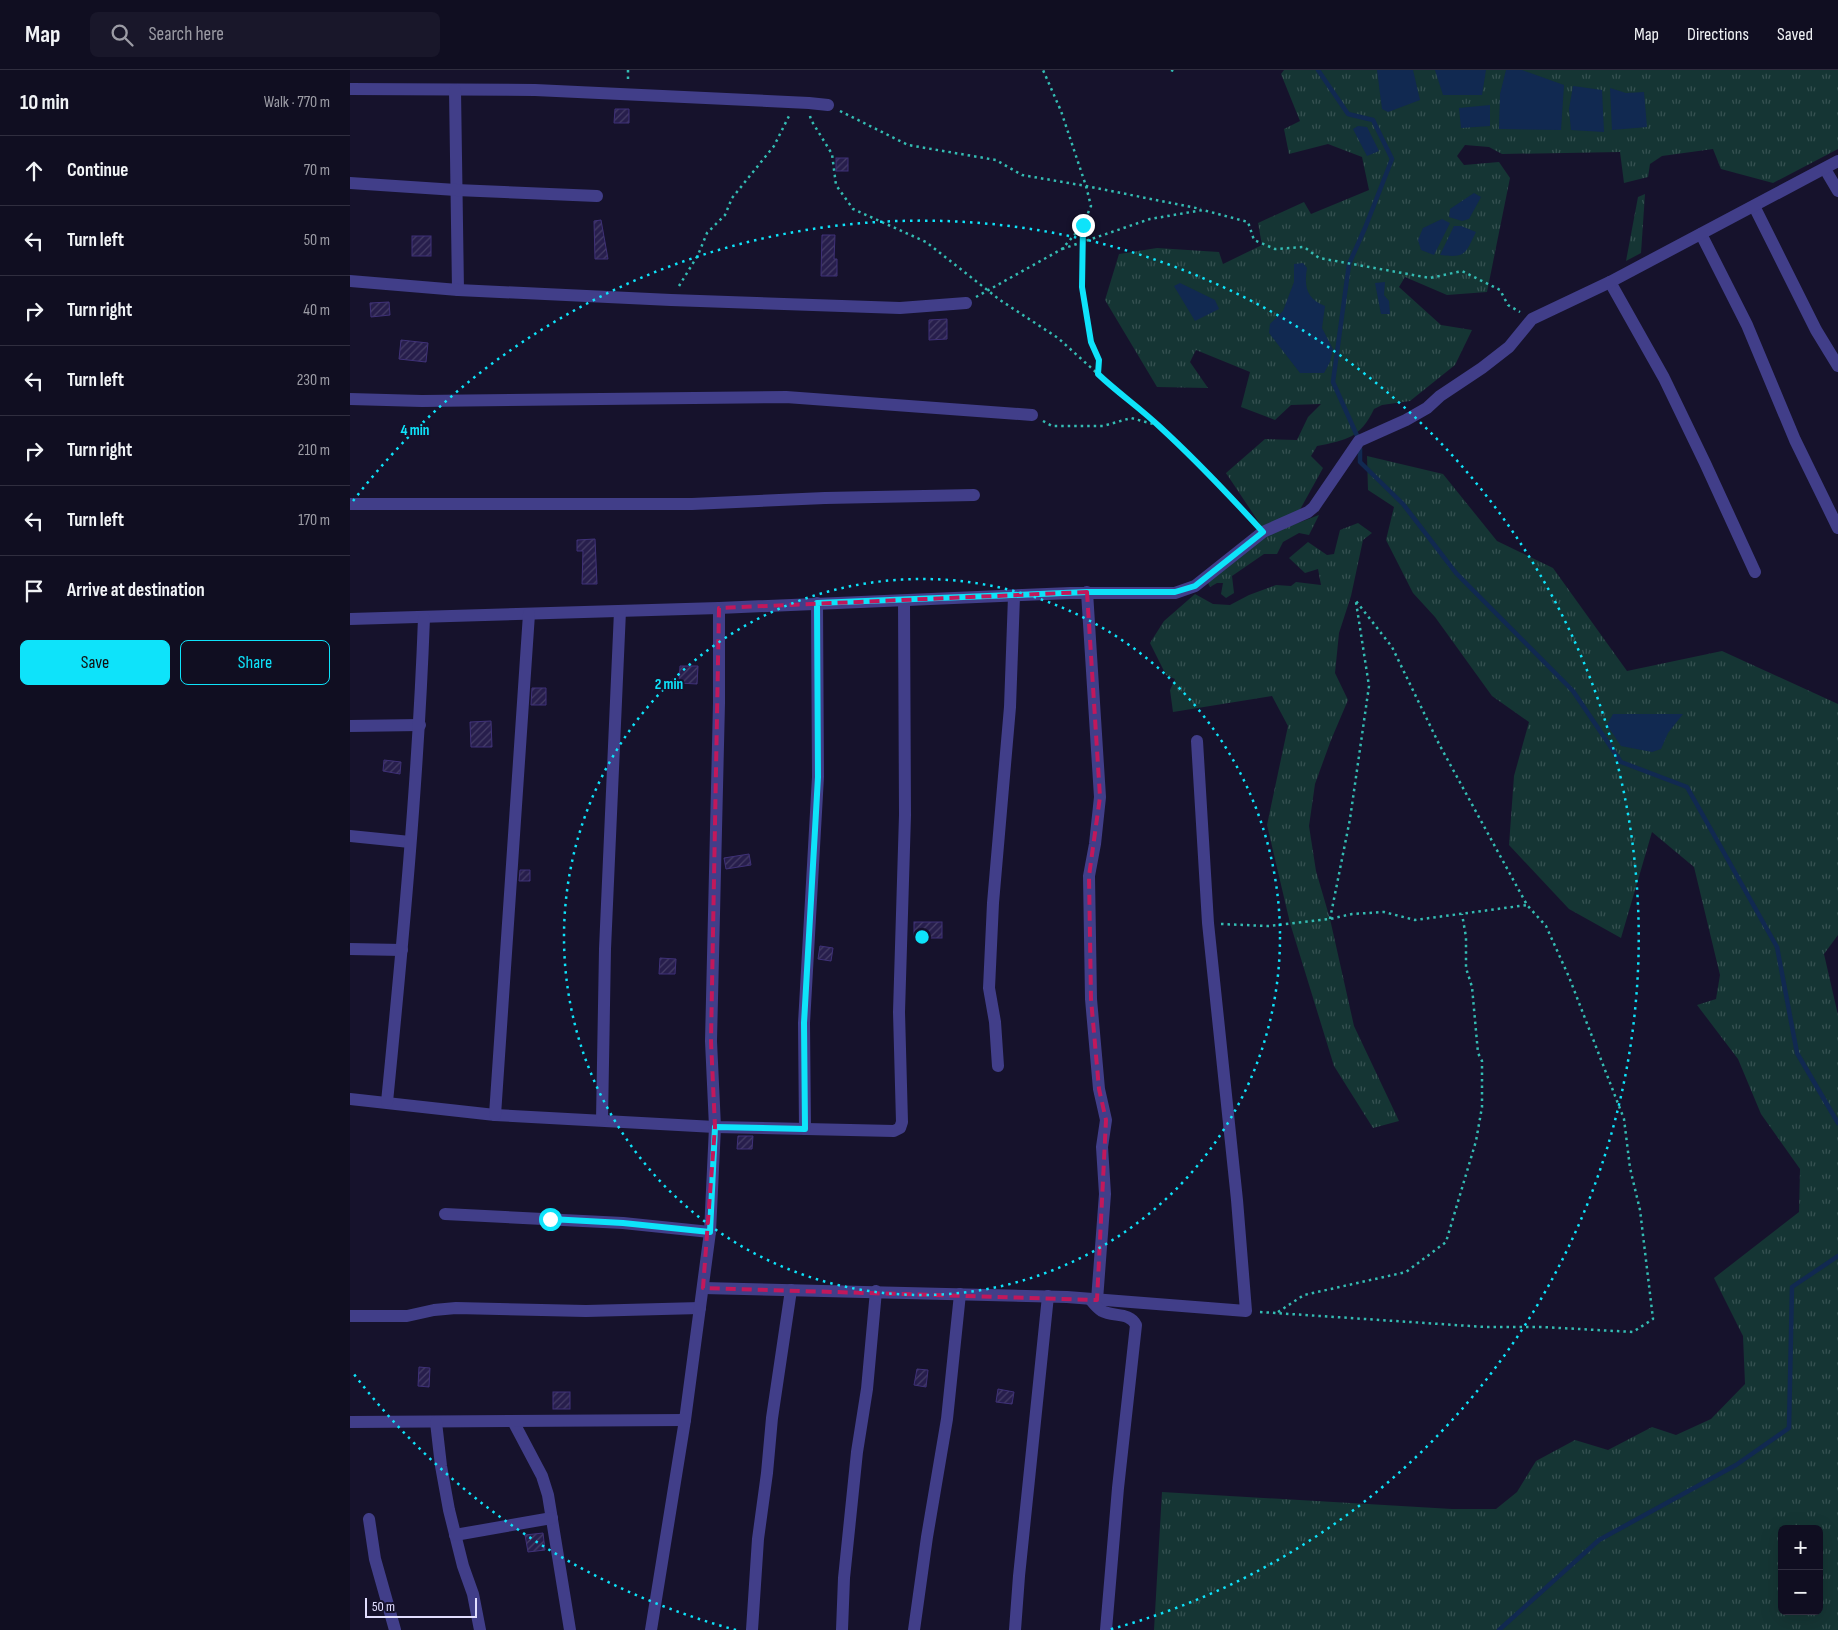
<!DOCTYPE html>
<html lang="en">
<head>
<meta charset="utf-8">
<style>
	:root { --surface:#100e21; --page:#19172a; --text:#f1f3f6; --muted:#9c9ca5; --line:#302e3f; --accent:#0ee3fa }
	body { margin:0; font-family:"Sofia Sans Condensed",sans-serif; background:var(--page); color:var(--text) }
	.controls { position:absolute; right:15px; bottom:15px; display:grid; overflow:hidden; border-radius:8px; box-shadow:0 5px 20px #0002 }
	.controls button { width:45px; height:45px; display:grid; place-items:center; padding:0; border:0; border-bottom:1px solid var(--line); background:var(--surface); color:var(--text); font:25px sans-serif }
	.scale { position:absolute; left:15px; bottom:12px; width:112px; box-sizing:border-box; padding-left:5px; border:2px solid #e1ddfe; border-top:0; font-size:14px; line-height:18px; white-space:nowrap; color:#e1ddfe; -webkit-text-stroke:4px #16122c; paint-order:stroke }
	.stop { position:absolute; width:15px; height:15px; margin:-11px; border:4px solid #0ee3fa; border-radius:50%; background:#fff }
	.stop.end { background:#0ee3fa; border-color:#fff; box-shadow:0 1px 5px #0008 }
	.list { margin:0; padding:0; list-style:none }
	h2 { display:flex; justify-content:space-between; align-items:center; height:65px; margin:0; padding:0 20px; font-size:21px }
	h2 small { font-size:16px; font-weight:400; color:var(--muted) }
	.list li { display:grid; grid-template-columns:32px 1fr auto; gap:15px; align-items:center; box-sizing:border-box; height:70px; padding:0 20px; border-top:1px solid var(--line) }
	.list b { display:block; font-size:19px; white-space:nowrap }
	.list em { font-size:16px; font-style:normal; color:var(--muted) }
	.actions { display:flex; gap:10px; padding:15px 20px }
	.actions a { flex:1; padding:11px 0; border:1px solid var(--accent); border-radius:8px; text-align:center; font-size:18px; color:var(--accent) }
	.actions .main { background:var(--accent); color:#111 }
	.icon { flex:none; width:28px; height:28px; fill:none; stroke:currentColor; stroke-width:2; stroke-linecap:round; stroke-linejoin:round }
	.map { position:relative; flex:none; width:1488px; height:1560px; overflow:hidden }
	header { display:flex; align-items:center; gap:30px; box-sizing:border-box; height:70px; padding:0 25px; background:var(--surface); border-bottom:1px solid var(--line) }
	header strong { font-size:24px }
	nav { display:flex; gap:28px; margin-inline-start:auto; font-size:18px }
	.search { width:350px; height:45px; background:var(--page); display:flex; align-items:center; gap:12px; box-sizing:border-box; padding:0 18px; border-radius:8px; color:var(--muted); font-size:19px }
	main { display:flex }
	aside { flex:1; background:var(--surface) }
	.map>svg:first-child { display:block }
	.grass { fill:url(#grass-tufts); fill-rule:evenodd }
	.water { fill:#112951 }
	.lines { fill:none; stroke-linecap:round; stroke-linejoin:round }
	.stream { stroke:#112951; stroke-width:4.5 }
	.building { fill:url(#building-hatch); stroke:#3f3178 }
	.path { stroke:#34bcb3; stroke-width:2.5; stroke-dasharray:2.5 4; stroke-linecap:butt }
	.minor { stroke:#413e89; stroke-width:12 }
	.route { stroke:#0ee3fa; stroke-width:6 }
	.marked { fill:none; stroke:#c2185b; stroke-width:4; stroke-dasharray:10 6; stroke-linejoin:round }
	.ring { fill:none; stroke:#0ee3fa; stroke-width:2.5; stroke-dasharray:2.5 5 }
	.centre { fill:#0ee3fa; stroke:#16122c; stroke-width:2.5 }
	.ring-label { font-size:15px; text-anchor:middle; font-weight:bold; fill:#0ee3fa; stroke:#16122c; stroke-width:4; stroke-linejoin:round; paint-order:stroke }
</style>
</head>
<body>
<header>
<strong>Map</strong>
<div class="search"><svg class="icon" aria-label="search" viewBox="0 0 24 24"><circle cx="10" cy="10" r="6"/><path d="M15 15l6 6"/></svg>Search here</div>
<nav><a>Map</a><a>Directions</a><a>Saved</a></nav>
</header>
<main>
<aside>
<h2>10 min<small>Walk · 770 m</small></h2>
<ul class="list">
<li><svg class="icon" aria-label="ahead" viewBox="0 0 24 24"><path d="M12 20V5M6 11l6-6 6 6"/></svg><div><b>Continue</b></div><em>70 m</em></li>
<li><svg class="icon" aria-label="left" viewBox="0 0 24 24"><path d="M17 20v-9H6M10 6l-5 5 5 5"/></svg><div><b>Turn left</b></div><em>50 m</em></li>
<li><svg class="icon" aria-label="right" viewBox="0 0 24 24"><path d="M7 20v-9h11M14 6l5 5-5 5"/></svg><div><b>Turn right</b></div><em>40 m</em></li>
<li><svg class="icon" aria-label="left" viewBox="0 0 24 24"><path d="M17 20v-9H6M10 6l-5 5 5 5"/></svg><div><b>Turn left</b></div><em>230 m</em></li>
<li><svg class="icon" aria-label="right" viewBox="0 0 24 24"><path d="M7 20v-9h11M14 6l5 5-5 5"/></svg><div><b>Turn right</b></div><em>210 m</em></li>
<li><svg class="icon" aria-label="left" viewBox="0 0 24 24"><path d="M17 20v-9H6M10 6l-5 5 5 5"/></svg><div><b>Turn left</b></div><em>170 m</em></li>
<li><svg class="icon" aria-label="arrive" viewBox="0 0 24 24"><path d="M6 21V4h12l-3 4 3 4H6"/></svg><div><b>Arrive at destination</b></div></li>
</ul>
<div class="actions"><a class="main">Save</a><a>Share</a></div>
</aside>
<div class="map">
<svg width="1488" height="1560" viewBox="0 0 1488 1560">
	<defs>
		<pattern id="grass-tufts" width="24" height="20" patternUnits="userSpaceOnUse" patternTransform="scale(1.25)"><rect width="24" height="20" fill="#153534"/><path d="M3 7l-1-3M5 7V3M7 7l1-3M15 17l-1-3M17 17v-4M19 17l1-3" fill="none" stroke="#375252"/></pattern>
		<pattern id="building-hatch" width="6" height="6" patternUnits="userSpaceOnUse" patternTransform="scale(1.25)"><rect width="6" height="6" fill="#271e4c"/><path d="M-1 1l2-2M0 6l6-6M5 7l2-2" fill="none" stroke="#463e67"/></pattern>
	</defs>
	<rect width="100%" height="100%" fill="#16122c"/>
	<g class="grass">
		<path d="M934,0H1488V79L1423,113L1371,99L1363,79L1312,86L1300,94L1298,107L1274,113L1270,82L1152,84L1139,77L1115,75L1107,86L1114,95L1149,92L1160,108L1137,222L1097,225L1055,207L1049,217L1091,255L1122,260L1105,295L1060,331L1032,335L1024,339C1010,368 997,370 967,376L961,386L973,398L947,445L912,457L876,403L915,369L947,370L958,347L971,334L941,335L925,350L891,337L900,302L846,280L840,292L858,318L807,317L755,230L769,184L807,178L869,182L873,194L912,175L908,153L954,132L961,144L1019,120L1012,87L978,74L939,84L934,59L950,51L931,4Z"/>
		<polygon points="1295,124 1291,183 1276,191 1288,127"/>
		<path d="M1017,386L1093,404L1147,471L1203,498L1277,601L1372,581L1488,634V865L1474,884L1488,945V1560H804L812,1422L1102,1439H1146L1167,1422L1186,1391L1225,1370L1258,1380L1302,1357L1326,1365L1361,1349L1395,1314L1393,1266L1364,1208L1449,1142L1450,1099L1411,1044L1388,989L1347,935L1366,929L1370,905L1344,797L1302,762L1271,868L1219,839L1159,775L1164,706L1179,652L1142,626L1085,547L1063,523L1036,470L1044,437L1018,420ZM1432,1459H1469V1541H1432Z"/>
		<polygon points="969,445 959,465 949,463 933,472 927,484 914,484 882,506 884,523 876,528 871,524 873,513 867,513 860,517 858,513 916,465"/>
		<polygon points="1008,453 1022,463 1013,470 1001,526 989,563 985,603 998,630 981,670 965,714 959,756 966,801 980,849 1004,956 1049,1051 1023,1058 984,996 940,853 917,755 938,656 922,626 823,642 820,620 825,609 816,605 800,573 814,551 845,524 863,534 880,535 899,525 926,515 941,516 946,512 971,515 968,499 955,503 939,488 958,472 977,485 984,484 990,460"/>
	</g>
	<g class="water">
		<polygon points="1027,0 1063,0 1070,30 1038,42 1032,39"/>
		<polygon points="1085,0 1136,0 1132,25 1093,25"/>
		<polygon points="1156,0 1172,0 1214,15 1211,60 1149,59 1150,24"/>
		<polygon points="1223,16 1252,20 1254,62 1221,60 1219,39"/>
		<polygon points="1260,18 1276,23 1294,22 1297,57 1262,60"/>
		<polygon points="1140,35 1140,56 1111,58 1109,38"/>
		<polygon points="1008,56 1017,57 1029,81 1017,86 1003,59"/>
		<polygon points="1124,123 1131,127 1119,149 1112,151 1099,147 1100,139"/>
		<polygon points="1092,149 1100,153 1084,185 1071,180 1068,170 1073,158"/>
		<path d="M1104,156H1111L1126,162C1115,184 1116,188 1090,185Z"/>
		<path d="M953,193L957,198C954,216 956,229 975,236L972,258L983,279L980,292L974,303H950L919,263L920,254L933,241L944,212V194Z"/>
		<polygon points="1035,212 1034,225 1039,231 1040,244 1031,244 1025,213"/>
		<polygon points="830,213 865,230 869,239 845,251 824,216"/>
		<polygon points="1263,644 1333,644 1318,663 1311,679 1302,682 1271,676 1257,655"/>
	</g>
	<g class="lines">
		<g class="stream">
			<polyline points="968,0 998,44 1023,50 1042,89 1015,158 999,194 983,312 1009,370"/>
			<polyline points="1010,378 1010,392 1053,434 1106,503 1223,621 1271,692 1337,717 1427,877 1447,983 1488,1053"/>
			<polyline points="1149,1560 1249,1470 1386,1395 1439,1358 1442,1217 1488,1186"/>
		</g>
	</g>
	<g class="building">
		<polygon points="265,39 279,39 279,53 264,53"/>
		<rect x="486" y="88" width="12" height="13"/>
		<polygon points="251,150 258,189 245,189 244,151"/>
		<polygon points="472,165 485,165 484,189 487,189 487,206 471,206"/>
		<rect x="62" y="166" width="19" height="20"/>
		<polygon points="39,232 40,245 21,247 20,233"/>
		<polygon points="597,249 597,269 579,270 579,250"/>
		<polygon points="51,270 78,273 76,292 49,289"/>
		<polygon points="245,469 247,514 232,514 233,481 227,481 227,470"/>
		<polygon points="330,596 348,596 347,614 329,613"/>
		<polygon points="182,618 196,618 196,635 181,635"/>
		<polygon points="141,651 142,677 121,677 120,652"/>
		<polygon points="34,690 51,692 50,704 33,701"/>
		<polygon points="399,784 401,795 376,799 374,788"/>
		<polygon points="170,800 180,800 180,811 169,811"/>
		<rect x="564" y="852" width="28" height="16"/>
		<polygon points="470,876 483,878 481,891 468,889"/>
		<polygon points="310,888 326,889 325,904 309,904"/>
		<polygon points="388,1066 403,1066 402,1079 387,1079"/>
		<polygon points="69,1297 80,1298 79,1317 68,1316"/>
		<polygon points="567,1299 578,1300 576,1317 564,1315"/>
		<polygon points="648,1319 664,1322 662,1334 646,1332"/>
		<rect x="203" y="1322" width="17" height="17"/>
		<polygon points="193,1463 195,1480 178,1482 175,1465"/>
	</g>
	<g class="lines">
		<g class="path">
			<polyline points="278,0 278,12"/>
			<polyline points="821,0 824,1"/>
			<polyline points="490,41 558,75 646,90 672,105 736,116 851,139"/>
			<polyline points="460,46 461,50 482,84 486,115 503,139 576,172 650,230 708,268 748,304 765,321 809,355 867,411 904,452"/>
			<polyline points="733,156 732,217 741,272 749,290 748,303"/>
			<polyline points="712,179 800,149 853,140 898,152 904,170 925,179 954,177 969,188 1080,208 1112,201 1150,220 1158,235 1170,242"/>
			<polyline points="329,216 348,185 357,163 375,145 382,128 424,76 439,46"/>
			<polyline points="626,227 712,179 733,155 741,136 736,116 711,41 693,0"/>
			<polyline points="693,351 702,356 753,356 781,348 807,355"/>
			<polyline points="980,849 1000,749 1019,616 1006,532"/>
			<polyline points="871,854 918,856 980,849 1002,844 1034,842 1065,850 1177,835"/>
			<polyline points="910,1242 1135,1257 1192,1257 1283,1262 1303,1249 1290,1140 1280,1098 1274,1049 1219,907 1196,856 1177,835 1089,674 1042,577 1006,531"/>
			<polyline points="928,1242 954,1225 1056,1202 1096,1172 1126,1071 1132,1037 1132,991 1128,983 1122,917 1116,898 1116,867 1112,844"/>
		</g>
		<g class="minor">
			<polyline points="0,19 185,20 459,33 478,35"/>
			<polyline points="105,20 108,220"/>
			<polyline points="1475,99 1488,121"/>
			<polyline points="0,113 106,120 247,126"/>
			<polyline points="1404,136 1466,260 1488,296"/>
			<polyline points="1351,164 1397,255 1445,370 1488,458"/>
			<polyline points="0,211 108,220 321,230 550,238 616,233"/>
			<polyline points="1260,212 1314,308 1355,393 1405,502"/>
			<polyline points="0,329 72,331 436,327 682,345"/>
			<polyline points="0,434 342,434 475,428 624,425"/>
			<polyline points="737,522 750,727 745,774 739,806 741,929 749,1019 756,1050 752,1077 755,1124 747,1230"/>
			<polyline points="0,549 369,538 721,523 825,523 845,516 913,462 958,442 964,437 1009,371 1056,350 1077,338 1090,326 1132,298 1159,277 1182,249 1260,212 1488,91"/>
			<polyline points="0,656 70,655"/>
			<polyline points="0,766 60,772"/>
			<polyline points="0,879 52,880"/>
			<polyline points="648,996 645,952 639,918 643,833 660,637 664,526"/>
			<polyline points="0,1029 145,1045 365,1057 544,1061 550,1058 552,1052 549,942 555,745 554,531"/>
			<path d="M37,1032C53,871 68,710 74,548"/>
			<polyline points="145,1045 179,544"/>
			<polyline points="252,1050 255,879 270,541"/>
			<polyline points="455,1059 454,953 468,707 467,533"/>
			<polyline points="95,1144 273,1153 360,1162"/>
			<polyline points="353,1218 717,1227 896,1241 887,1130 858,853 847,671"/>
			<path d="M740,1229C744,1234 747,1238 752,1241C763,1247 780,1242 786,1255L768,1418L756,1560"/>
			<polyline points="0,1246 57,1246 84,1240 106,1238 236,1241 350,1238"/>
			<polyline points="163,1351 192,1406 198,1425 220,1560"/>
			<polyline points="0,1352 335,1350"/>
			<polyline points="86,1352 91,1396 99,1440 113,1496 123,1524 130,1560"/>
			<polyline points="19,1449 25,1489 45,1560"/>
			<polyline points="105,1465 202,1448"/>
			<polyline points="301,1560 335,1350 360,1162 365,1057 361,971 369,633 369,538"/>
			<polyline points="402,1560 408,1469 417,1403 422,1348 441,1220"/>
			<polyline points="492,1560 494,1508 507,1382 517,1319 526,1221"/>
			<polyline points="564,1560 577,1467 597,1349 610,1224"/>
			<polyline points="665,1560 669,1506 698,1226"/>
		</g>
	</g>
	<g class="lines">
		<path class="route" d="M200,1149L273,1153L360,1162L365,1057L455,1059L454,953L468,707L467,533L737,522H825L845,516L913,462C880,426 846,390 810,357C790,338 768,323 748,304L749,290L741,272L732,217L733,155"/>
	</g>
	<path class="marked" d="M737,522L750,727L739,806L741,929L749,1019L756,1050L747,1230L353,1218L365,1057L361,971L369,538Z"/>
	<g class="ring">
		<circle cx="572" cy="867" r="358"/>
		<path d="M386 1560A717 717 0 0 1 3 1303M3 431A717 717 0 1 1 758 1560"/>
	</g>
	<circle cx="572" cy="867" r="8" class="centre"/>
	<g class="ring-label">
		<text x="65" y="365">4 min</text>
		<text x="319" y="619">2 min</text>
	</g>
</svg>
<div class="controls">
<button>+</button>
<button>−</button>
</div>
<div class="scale">50 m</div>
<div class="stop" style="left:200px;top:1149px"></div>
<div class="stop end" style="left:733px;top:155px"></div>
</div>
</main>
</body>
</html>
